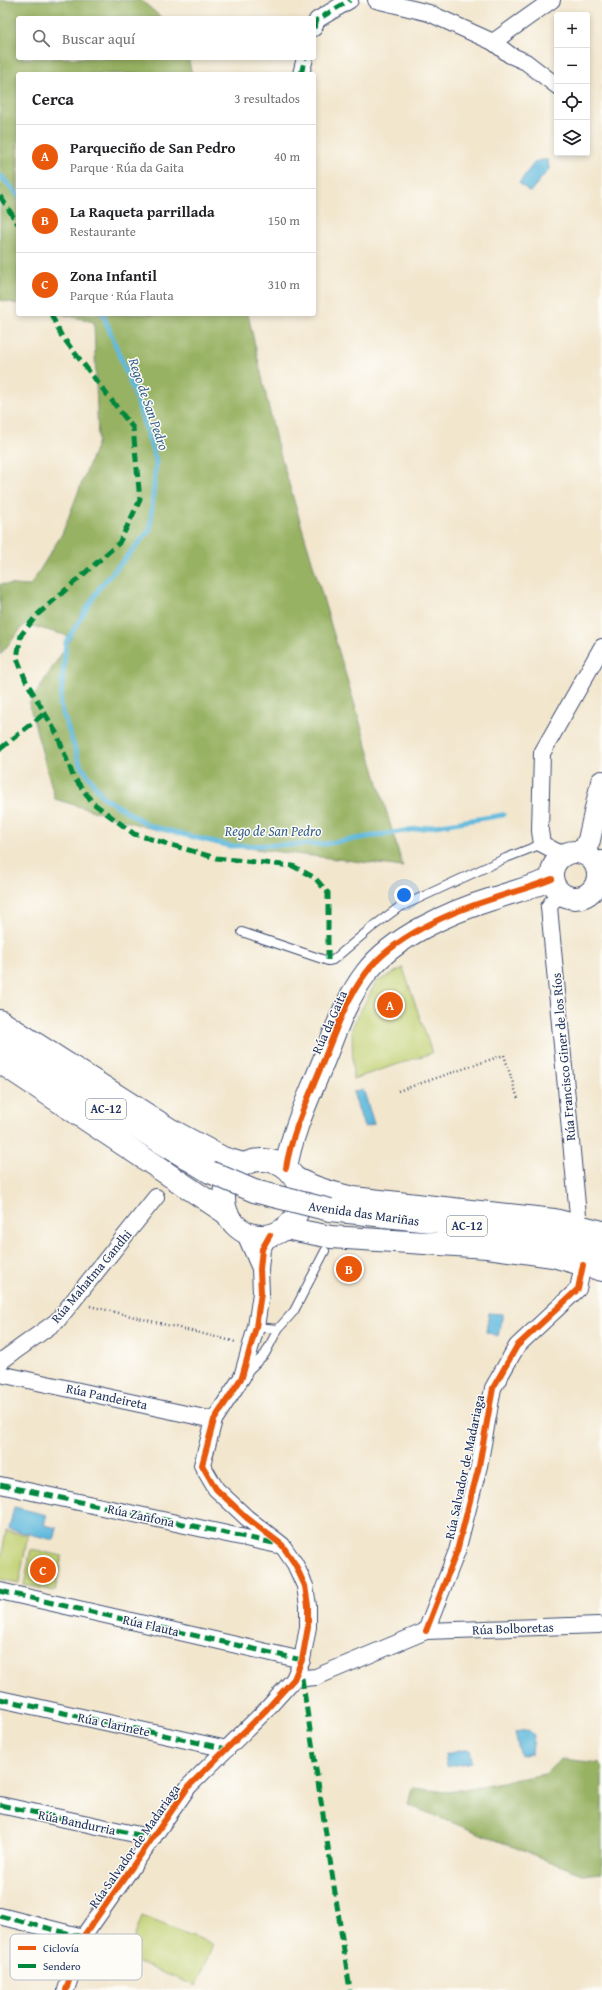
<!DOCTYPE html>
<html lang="es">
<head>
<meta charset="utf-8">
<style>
	:root { --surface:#fff; --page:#f2f2f2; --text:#202124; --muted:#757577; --line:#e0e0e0; --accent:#ea580c }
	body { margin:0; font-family:"Gentium Book Plus",serif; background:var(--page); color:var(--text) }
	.controls { position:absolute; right:12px; top:12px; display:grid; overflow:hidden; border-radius:4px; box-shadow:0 2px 6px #0003 }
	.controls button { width:36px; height:36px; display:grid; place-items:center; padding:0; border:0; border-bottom:1px solid var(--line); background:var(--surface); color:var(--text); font:20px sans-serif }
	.you { position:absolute; left:404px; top:895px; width:14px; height:14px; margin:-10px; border:3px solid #fff; border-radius:50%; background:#1a73e8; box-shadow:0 0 0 6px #1a73e833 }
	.badge { display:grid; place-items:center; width:26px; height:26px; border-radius:50%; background:var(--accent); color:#fff; font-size:13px; font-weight:700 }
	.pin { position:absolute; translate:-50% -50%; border:2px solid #fff; box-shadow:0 1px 4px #0006 }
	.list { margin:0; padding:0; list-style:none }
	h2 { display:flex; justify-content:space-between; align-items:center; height:52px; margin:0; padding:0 16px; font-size:17px }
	h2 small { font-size:13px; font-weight:400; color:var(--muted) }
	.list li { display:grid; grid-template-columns:26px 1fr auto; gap:12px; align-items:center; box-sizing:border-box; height:64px; padding:0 16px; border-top:1px solid var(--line) }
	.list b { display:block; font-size:15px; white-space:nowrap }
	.list p { margin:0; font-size:13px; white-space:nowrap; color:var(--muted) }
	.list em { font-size:13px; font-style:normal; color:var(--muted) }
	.icon { flex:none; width:22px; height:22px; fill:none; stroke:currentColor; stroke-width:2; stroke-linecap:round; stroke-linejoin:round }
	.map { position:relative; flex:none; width:602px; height:1990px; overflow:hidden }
	.search { position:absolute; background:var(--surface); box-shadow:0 2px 6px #0003; left:16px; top:16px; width:300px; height:44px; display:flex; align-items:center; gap:10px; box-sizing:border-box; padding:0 14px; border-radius:4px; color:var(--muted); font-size:15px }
	.panel { position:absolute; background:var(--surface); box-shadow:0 2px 6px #0003; left:16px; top:72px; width:300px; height:244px; border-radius:4px }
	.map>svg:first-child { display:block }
	.green { fill:#c1d072; stroke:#6e8068 }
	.forest { fill:#98b264; stroke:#5a7061 }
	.water { fill:#60b9dd; stroke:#3e749e }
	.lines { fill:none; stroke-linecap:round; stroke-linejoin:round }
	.stream { stroke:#60b9dd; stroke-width:5 }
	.lane-casing { stroke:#3b4a6f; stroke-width:10 }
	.street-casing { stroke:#3b4a6f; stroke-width:18 }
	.secondary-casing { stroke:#3b4a6f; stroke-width:24 }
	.highway-casing { stroke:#3b4a6f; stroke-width:24 }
	.path { stroke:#3b4a6f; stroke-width:2.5; stroke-dasharray:1 3; stroke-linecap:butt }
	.lane { stroke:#fff; stroke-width:8 }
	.street { stroke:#fff; stroke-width:16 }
	.secondary { stroke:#fff; stroke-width:22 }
	.highway { stroke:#fff; stroke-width:22 }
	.highway-bridge-casing { stroke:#3b4a6f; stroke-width:24; stroke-linecap:butt }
	.highway-bridge { stroke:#fff; stroke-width:22 }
	.quiet { stroke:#00873e; stroke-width:5; stroke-dasharray:10 5; stroke-linecap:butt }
	.cycleway-casing { stroke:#fdfcf7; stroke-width:8 }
	.cycleway { stroke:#e8590c; stroke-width:6 }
	.labels { text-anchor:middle; stroke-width:3; stroke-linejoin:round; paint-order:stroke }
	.shield { fill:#fdfcf7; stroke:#5f6c8c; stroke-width:1 }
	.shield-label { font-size:12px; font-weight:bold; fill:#1b2f5e }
	.street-label { font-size:13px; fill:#1b2f5e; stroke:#fdfcf7 }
	.water-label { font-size:14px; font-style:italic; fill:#335f8a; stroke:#fdfcf7 }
	.key { fill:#fdfcf7; stroke:#b9bec9; stroke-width:1 }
	.key-label { font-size:11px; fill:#1b2f5e }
</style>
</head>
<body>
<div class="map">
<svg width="602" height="1990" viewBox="0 0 602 1990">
	<rect width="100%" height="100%" fill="#fdfcf7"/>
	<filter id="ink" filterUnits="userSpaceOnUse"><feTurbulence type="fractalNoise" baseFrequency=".025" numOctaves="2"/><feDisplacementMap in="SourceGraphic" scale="8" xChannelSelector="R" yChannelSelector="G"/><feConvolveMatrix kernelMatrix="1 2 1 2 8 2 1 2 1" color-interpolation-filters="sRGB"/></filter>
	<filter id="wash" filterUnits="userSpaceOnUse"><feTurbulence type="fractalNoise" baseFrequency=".012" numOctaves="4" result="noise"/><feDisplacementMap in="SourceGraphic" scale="16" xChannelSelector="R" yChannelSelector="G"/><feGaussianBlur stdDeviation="0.9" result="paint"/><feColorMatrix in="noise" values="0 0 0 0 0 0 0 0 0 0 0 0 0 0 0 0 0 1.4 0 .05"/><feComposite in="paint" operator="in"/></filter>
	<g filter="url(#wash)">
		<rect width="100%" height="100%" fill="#f2e6cd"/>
		<g class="green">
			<polygon points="403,968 432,1053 353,1079 352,1027 376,982"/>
			<polygon points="6,1531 28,1535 19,1583 0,1579 0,1564"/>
			<polygon points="31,1549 62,1556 55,1591 24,1585"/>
			<polygon points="142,1916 213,1944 196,1986 126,1958"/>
		</g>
		<g class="forest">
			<polygon points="0,0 141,0 162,18 18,18 18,58 188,58 192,74 18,74 18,304 0,300"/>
			<polygon points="61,314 248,314 276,440 403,867 247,848 145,827 55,799 29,704 72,637 25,624 0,655 0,584 30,586 62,534 98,441 94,322"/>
			<polygon points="561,1759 600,1763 602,1766 602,1873 584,1875 408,1805 412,1788 448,1792 545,1774"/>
		</g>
		<g class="water">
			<polygon points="540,160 548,160 549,169 530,192 519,183 534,163"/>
			<polygon points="363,1089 374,1124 364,1127 353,1092"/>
			<polygon points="489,1313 503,1314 498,1336 486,1332"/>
			<polygon points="14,1507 47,1515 44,1525 57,1528 54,1540 9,1529"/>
			<polygon points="528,1730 534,1735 532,1753 520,1756 515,1732"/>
			<polygon points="470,1749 472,1762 447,1767 445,1754"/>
		</g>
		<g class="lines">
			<g class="stream">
				<polyline points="0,175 18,195"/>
				<polyline points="103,314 133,389 156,461 150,530 100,587 66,642 60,705 80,764 103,797 150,826 230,846 324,844 503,815"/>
			</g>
		</g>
	</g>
	<g filter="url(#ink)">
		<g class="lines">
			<defs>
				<g id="lane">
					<polyline points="242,932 328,961 333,960 371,928 398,908 506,858 542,844"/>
					<polyline points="256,1327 278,1329"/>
					<polyline points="247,1372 265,1354 278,1329 294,1311 325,1251"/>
				</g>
				<g id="street">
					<polyline points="376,0 429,13 493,42 552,0"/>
					<polyline points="314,28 317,20 350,0"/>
					<polyline points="493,42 510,55 526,62 557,86"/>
					<polyline points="301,74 305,58"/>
					<polyline points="563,855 542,844 540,831 542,753 602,647"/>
					<polyline points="595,863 602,859"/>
					<polyline points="559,892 549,907 579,1226"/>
					<polyline points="244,1232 259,1266"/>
					<polyline points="0,1362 57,1321 156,1197"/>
					<polyline points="0,1374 214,1420"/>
					<polyline points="0,1485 278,1545"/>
					<polyline points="0,1591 302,1660"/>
					<polyline points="426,1631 457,1551 479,1466 493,1388 517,1346 578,1289 583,1265"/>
					<polyline points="294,1679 316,1677 426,1631 599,1625"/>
					<polyline points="0,1699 227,1749"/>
					<polyline points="0,1805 153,1838"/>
					<polyline points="0,1916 83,1937"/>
					<polyline points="66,1990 83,1937 189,1786 266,1710 294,1679 302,1660 308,1627 308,1606 305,1586 295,1564 282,1545 247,1518 216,1489 202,1465 214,1420 242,1377 256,1327 261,1293 260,1269 262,1249 270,1235"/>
				</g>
				<g id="secondary">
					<circle cx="575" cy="875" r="23"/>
					<polyline points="583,853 589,840 602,782"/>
					<circle cx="262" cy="1198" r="38"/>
					<path d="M286,1168C292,1131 309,1097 323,1062C335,1032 346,999 366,973C393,937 450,912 492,899C512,892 533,887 552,879"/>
					<path d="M295,1178C313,1188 333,1193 353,1198L554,1220L602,1232"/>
					<polyline points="285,1228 331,1237 487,1247 553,1256 602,1270"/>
				</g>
				<g id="highway">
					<polyline points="0,1021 171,1130 223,1158 243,1164"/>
					<polyline points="0,1040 69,1086 210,1172"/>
					<polyline points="0,1062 226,1213"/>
					<polyline points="330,1210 503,1229 602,1250"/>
				</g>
			</defs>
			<use href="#lane" class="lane-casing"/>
			<use href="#street" class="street-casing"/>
			<use href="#secondary" class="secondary-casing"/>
			<use href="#highway" class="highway-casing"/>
			<g class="path">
				<polyline points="398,1091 504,1055 518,1099"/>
				<polyline points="90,1306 236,1342"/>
			</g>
			<use href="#lane" class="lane"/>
			<use href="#street" class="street"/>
			<use href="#secondary" class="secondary"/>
			<use href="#highway" class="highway"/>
			<defs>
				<polyline id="highway-bridge" points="210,1172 254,1191 330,1210"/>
			</defs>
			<use href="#highway-bridge" class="highway-bridge-casing"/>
			<use href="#highway-bridge" class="highway-bridge"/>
			<g class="quiet">
				<polyline points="314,28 317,20 350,0"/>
				<polyline points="301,74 305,58"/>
				<polyline points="0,196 18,224"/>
				<polyline points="51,314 61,335 133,428 140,500 119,543 37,615 21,635 17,658 26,681 57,734 73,776 93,803 134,834 216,858 293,866 315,878 328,893 328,961"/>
				<polyline points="0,749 45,713"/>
				<polyline points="0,1485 278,1544"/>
				<polyline points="0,1591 302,1660"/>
				<polyline points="302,1678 350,1990"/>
				<polyline points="0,1699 227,1749"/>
				<polyline points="0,1805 153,1838"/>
				<polyline points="0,1916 83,1937"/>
			</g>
			<defs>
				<g id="cycleway">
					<path d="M286,1168C292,1131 309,1097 323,1062C335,1032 346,999 366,973C393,937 450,912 492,899C512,892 533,887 552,879"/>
					<polyline points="426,1631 457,1551 479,1466 493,1388 517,1346 578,1289 583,1265"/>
					<polyline points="66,1990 83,1937 189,1786 266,1710 294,1679 302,1660 308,1627 308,1606 305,1586 295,1564 282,1545 247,1518 216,1489 202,1465 214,1420 242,1377 256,1327 261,1293 260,1269 262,1249 270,1235"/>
				</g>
			</defs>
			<use href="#cycleway" class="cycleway-casing"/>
			<use href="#cycleway" class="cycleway"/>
		</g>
	</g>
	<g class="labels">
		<g class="shield">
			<rect x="86" y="1099" width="40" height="20" rx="3"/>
			<rect x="447" y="1216" width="40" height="20" rx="3"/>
		</g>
		<g class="shield-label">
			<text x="106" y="1113">AC-12</text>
			<text x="467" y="1230">AC-12</text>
		</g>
		<g class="street-label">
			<text transform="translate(329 1022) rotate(-66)" y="5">Rúa da Gaita</text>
			<text transform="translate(563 1057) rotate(-95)" y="5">Rúa Francisco Giner de los Ríos</text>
			<text transform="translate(364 1213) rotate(8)" y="5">Avenida das Mariñas</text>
			<text transform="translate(91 1276) rotate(-50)" y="5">Rúa Mahatma Gandhi</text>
			<text transform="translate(107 1396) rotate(12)" y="5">Rúa Pandeireta</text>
			<text transform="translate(464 1467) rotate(-78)" y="5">Rúa Salvador de Madariaga</text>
			<text transform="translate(141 1515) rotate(12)" y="5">Rúa Zanfona</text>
			<text transform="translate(151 1625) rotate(13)" y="5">Rúa Flauta</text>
			<text transform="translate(513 1628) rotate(-2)" y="5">Rúa Bolboretas</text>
			<text transform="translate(114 1724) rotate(12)" y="5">Rúa Clarinete</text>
			<text transform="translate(77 1822) rotate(12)" y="5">Rúa Bandurria</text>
			<text transform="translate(134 1846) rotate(-55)" y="5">Rúa Salvador de Madariaga</text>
		</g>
		<g class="water-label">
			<text transform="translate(149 404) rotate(71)" y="5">Rego de San Pedro</text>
			<text x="273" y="836">Rego de San Pedro</text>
		</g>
	</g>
	<rect x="10" y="1934" width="132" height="46" rx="6" class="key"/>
	<rect x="18" y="1946" width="18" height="4" fill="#e8590c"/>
	<rect x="18" y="1964" width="18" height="4" fill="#00873e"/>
	<g class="key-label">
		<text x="43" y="1952">Ciclovía</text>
		<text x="43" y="1970">Sendero</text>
	</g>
</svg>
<div class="controls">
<button>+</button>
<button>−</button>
<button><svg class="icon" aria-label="locate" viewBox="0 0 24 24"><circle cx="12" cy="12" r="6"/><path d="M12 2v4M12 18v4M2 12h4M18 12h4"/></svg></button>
<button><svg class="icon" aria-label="layers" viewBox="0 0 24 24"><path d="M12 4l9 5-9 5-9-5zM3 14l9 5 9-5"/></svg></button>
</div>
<div class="you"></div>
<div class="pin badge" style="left:390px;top:1005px">A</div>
<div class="pin badge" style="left:349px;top:1269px">B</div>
<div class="pin badge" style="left:43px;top:1570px">C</div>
<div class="search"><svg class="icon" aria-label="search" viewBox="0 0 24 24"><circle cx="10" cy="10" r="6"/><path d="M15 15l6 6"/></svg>Buscar aquí</div>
<section class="panel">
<h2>Cerca<small>3 resultados</small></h2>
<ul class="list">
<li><span class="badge">A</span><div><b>Parqueciño de San Pedro</b><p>Parque · Rúa da Gaita</p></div><em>40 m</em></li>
<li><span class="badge">B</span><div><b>La Raqueta parrillada</b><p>Restaurante</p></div><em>150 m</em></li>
<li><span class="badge">C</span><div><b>Zona Infantil</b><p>Parque · Rúa Flauta</p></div><em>310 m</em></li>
</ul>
</section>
</div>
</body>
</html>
